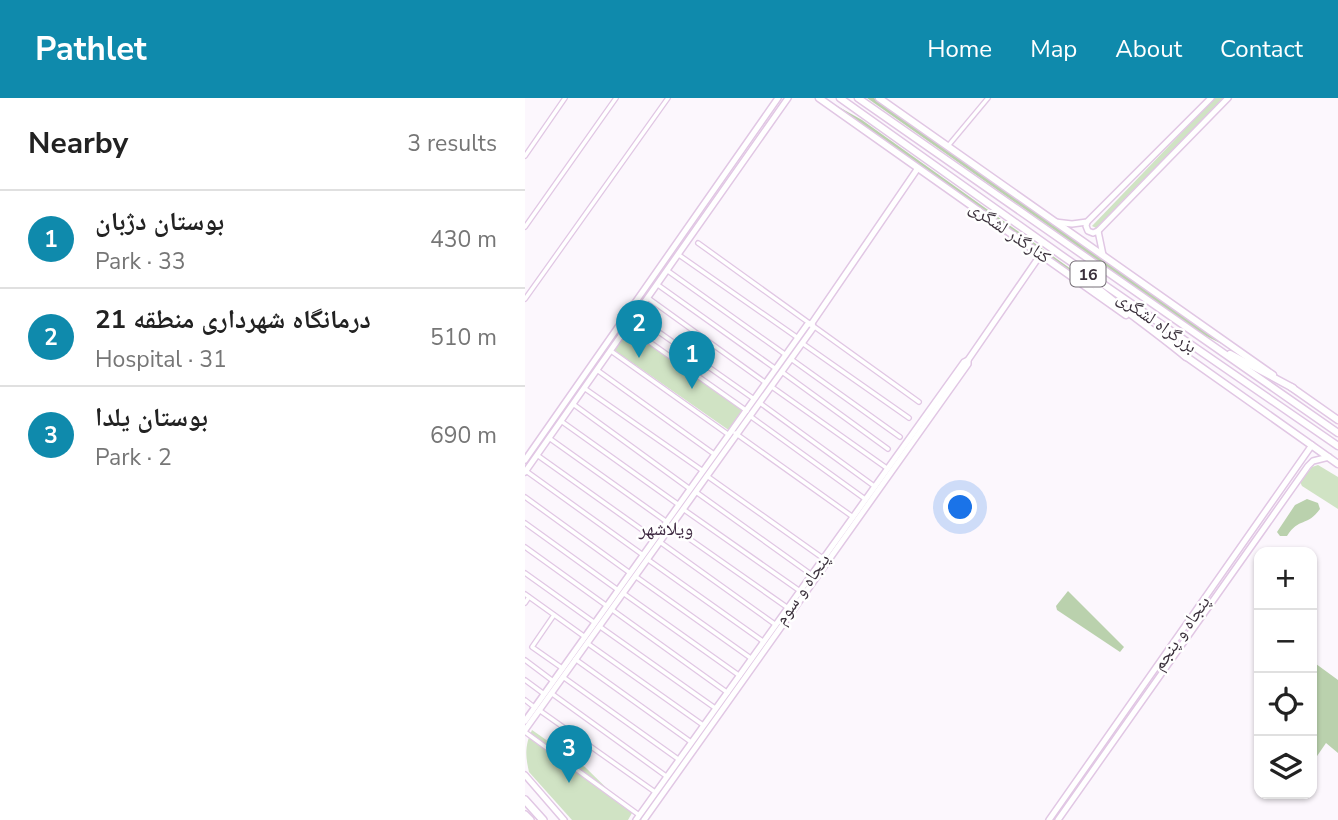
<!DOCTYPE html>
<html lang="en">
<head>
<meta charset="utf-8">
<style>
	:root { --surface:#fff; --page:#f6f6f6; --text:#222; --muted:#767676; --line:#e0e0e0; --accent:#0f8aac }
	body { margin:0; font-family:"Nunito Sans","Noto Naskh Arabic",sans-serif; background:var(--page); color:var(--text) }
	.controls { position:absolute; right:21px; bottom:21px; display:grid; overflow:hidden; border-radius:14px; box-shadow:0 2px 5px #0004 }
	.controls button { width:63px; height:63px; display:grid; place-items:center; padding:0; border:0; border-bottom:2px solid var(--line); background:var(--surface); color:var(--text); font:35px sans-serif }
	.you { position:absolute; left:436px; top:410px; width:24px; height:24px; margin:-18px; border:5px solid #fff; border-radius:50%; background:#1a73e8; box-shadow:0 0 0 10px #1a73e833 }
	.badge { display:grid; place-items:center; width:46px; height:46px; border-radius:50%; background:var(--accent); color:#fff; font-size:23px; font-weight:700 }
	.pin { position:absolute; translate:-50% -58px; filter:drop-shadow(0 2px 4px #0008) }
	.pin::after { content:''; position:absolute; top:37px; width:24px; height:21px; background:inherit; clip-path:polygon(0 0,100% 0,50% 100%) }
	.list { margin:0; padding:0; list-style:none }
	h2 { display:flex; justify-content:space-between; align-items:center; height:91px; margin:0; padding:0 28px; font-size:30px }
	h2 small { font-size:23px; font-weight:400; color:var(--muted) }
	.list li { display:grid; grid-template-columns:46px 1fr auto; gap:21px; align-items:center; box-sizing:border-box; height:98px; padding:0 28px; border-top:2px solid var(--line) }
	.list b { display:block; font-size:26px; white-space:nowrap }
	.list p { margin:0; font-size:23px; white-space:nowrap; color:var(--muted) }
	.list em { font-size:23px; font-style:normal; color:var(--muted) }
	.icon { flex:none; width:38px; height:38px; fill:none; stroke:currentColor; stroke-width:2; stroke-linecap:round; stroke-linejoin:round }
	.map { position:relative; flex:none; width:813px; height:722px; overflow:hidden }
	header { display:flex; align-items:center; gap:42px; box-sizing:border-box; height:98px; padding:0 35px; background:var(--accent); color:#fff }
	header strong { font-size:33px }
	nav { display:flex; gap:38px; margin-inline-start:auto; font-size:24px }
	main { display:flex }
	aside { flex:1; background:var(--surface) }
	.map>svg:first-child { display:block }
	.green { fill:#d0e3c4 }
	.forest { fill:#bad1ad }
	.lines { fill:none; stroke-linecap:round; stroke-linejoin:round }
	.minor-casing { stroke:#e1c7e4; stroke-width:6 }
	.tertiary-casing { stroke:#e1c7e4; stroke-width:8 }
	.secondary-casing { stroke:#e1c7e4; stroke-width:8 }
	.primary-casing { stroke:#e1c7e4; stroke-width:9 }
	.trunk-casing { stroke:#e1c7e4; stroke-width:9 }
	.motorway-casing { stroke:#e1c7e4; stroke-width:10 }
	.minor { stroke:#fff; stroke-width:3.5 }
	.tertiary { stroke:#fff; stroke-width:5 }
	.secondary { stroke:#fff; stroke-width:5 }
	.primary { stroke:#fff; stroke-width:6 }
	.trunk { stroke:#fff; stroke-width:6 }
	.motorway { stroke:#fff; stroke-width:7 }
	.labels { text-anchor:middle; stroke-width:5; stroke-linejoin:round; paint-order:stroke }
	.shield { fill:#fff; stroke:#756e76; stroke-width:2 }
	.shield-label { font-size:16px; font-weight:bold; fill:#3a303b }
	.street-label { font-size:18px; fill:#3a303b; stroke:#fff }
	.neighbourhood-label { font-size:19px; fill:#3f2a42; stroke:#fff }
</style>
</head>
<body>
<header>
<strong>Pathlet</strong>
<nav><a>Home</a><a>Map</a><a>About</a><a>Contact</a></nav>
</header>
<main>
<aside>
<h2>Nearby<small>3 results</small></h2>
<ul class="list">
<li><span class="badge">1</span><div><b>بوستان دژبان</b><p>Park · 33</p></div><em>430 m</em></li>
<li><span class="badge">2</span><div><b>درمانگاه شهرداری منطقه 21</b><p>Hospital · 31</p></div><em>510 m</em></li>
<li><span class="badge">3</span><div><b>بوستان یلدا</b><p>Park · 2</p></div><em>690 m</em></li>
</ul>
</aside>
<div class="map">
<svg width="813" height="722" viewBox="0 0 813 722">
	<rect width="100%" height="100%" fill="#fcf7fd"/>
	<g class="green">
		<polygon points="690,0 699,0 571,130 567,128"/>
		<polygon points="104,230 219,313 205,333 89,252"/>
		<polygon points="793,367 813,379 813,411 777,388 775,384 787,369"/>
		<path d="M7,632L60,669L107,715L103,722H47L4,674C0,657 0,647 7,632Z"/>
	</g>
	<g class="forest">
		<polygon points="298,0 337,22 546,171 555,181"/>
		<polygon points="342,0 349,0 709,252 677,236"/>
		<path d="M782,401L793,405L795,411C782,429 774,419 762,438H755L752,434L770,407Z"/>
		<polygon points="543,493 599,549 595,554 532,512 531,508"/>
		<polygon points="787,563 813,582 813,655 801,645 790,661 787,659"/>
	</g>
	<g class="lines">
		<defs>
			<g id="minor">
				<polyline points="423,48 463,0"/>
				<polyline points="0,58 40,0"/>
				<polyline points="0,129 91,0"/>
				<polyline points="173,145 394,304"/>
				<polyline points="154,157 273,240"/>
				<polyline points="143,173 261,257"/>
				<polyline points="133,187 251,271"/>
				<polyline points="123,200 241,285"/>
				<polyline points="0,201 143,0"/>
				<polyline points="111,218 229,301"/>
				<polyline points="102,228 222,313"/>
				<polyline points="277,245 384,320"/>
				<polyline points="86,253 204,337"/>
				<polyline points="266,261 375,339"/>
				<polyline points="72,272 189,356"/>
				<polyline points="257,274 363,351"/>
				<polyline points="247,289 363,371"/>
				<polyline points="59,290 178,373"/>
				<polyline points="235,305 349,388"/>
				<polyline points="48,306 165,391"/>
				<polyline points="225,318 340,401"/>
				<polyline points="36,323 154,407"/>
				<polyline points="210,335 328,419"/>
				<polyline points="24,340 142,424"/>
				<polyline points="12,357 130,441"/>
				<polyline points="1,373 118,457"/>
				<polyline points="182,378 299,461"/>
				<polyline points="171,394 287,477"/>
				<polyline points="0,399 105,475"/>
				<polyline points="158,411 275,493"/>
				<polyline points="0,425 93,492"/>
				<polyline points="146,428 263,510"/>
				<polyline points="135,444 251,527"/>
				<polyline points="0,449 82,508"/>
				<polyline points="122,461 239,544"/>
				<polyline points="0,475 70,525"/>
				<polyline points="110,478 227,561"/>
				<polyline points="98,495 215,578"/>
				<polyline points="0,496 60,539"/>
				<polyline points="0,505 4,499"/>
				<polyline points="86,511 203,595"/>
				<polyline points="29,517 7,549 37,570"/>
				<polyline points="74,528 190,610"/>
				<polyline points="62,545 178,627"/>
				<polyline points="50,561 166,644"/>
				<polyline points="0,562 28,583"/>
				<polyline points="38,579 153,661"/>
				<polyline points="0,582 19,596"/>
				<polyline points="26,595 141,678"/>
				<polyline points="0,602 9,609"/>
				<polyline points="14,612 130,694"/>
				<polyline points="0,634 114,717"/>
			</g>
			<g id="tertiary">
				<polyline points="0,362 253,0"/>
				<polyline points="0,374 263,0"/>
				<polyline points="0,623 282,227 287,225 393,70"/>
				<polyline points="0,632 288,230 287,225"/>
				<polyline points="111,722 439,264 443,262"/>
				<polyline points="119,722 443,266 443,262 516,156"/>
			</g>
			<g id="secondary">
				<polyline points="530,124 547,126 562,124 686,0"/>
				<polyline points="562,124 561,128 563,133 568,135 573,133"/>
				<polyline points="573,133 703,0"/>
				<polyline points="573,133 578,157"/>
				<polyline points="0,677 39,722"/>
				<polyline points="524,722 787,347"/>
				<polyline points="533,722 783,368 788,363 804,359"/>
			</g>
			<g id="primary">
				<polyline points="294,0 601,217"/>
				<polyline points="354,0 748,277"/>
				<polyline points="659,257 813,366"/>
				<polyline points="766,289 813,322"/>
			</g>
			<g id="trunk">
				<polyline points="315,0 536,157 813,348"/>
				<polyline points="333,0 813,335"/>
				<path d="M555,175C588,205 626,230 661,259"/>
				<polyline points="705,256 768,290"/>
			</g>
			<g id="motorway">
				<polyline points="0,702 18,722"/>
				<polyline points="0,717 5,722"/>
			</g>
		</defs>
		<use href="#minor" class="minor-casing"/>
		<use href="#tertiary" class="tertiary-casing"/>
		<use href="#secondary" class="secondary-casing"/>
		<use href="#primary" class="primary-casing"/>
		<use href="#trunk" class="trunk-casing"/>
		<use href="#motorway" class="motorway-casing"/>
		<use href="#minor" class="minor"/>
		<use href="#tertiary" class="tertiary"/>
		<use href="#secondary" class="secondary"/>
		<use href="#primary" class="primary"/>
		<use href="#trunk" class="trunk"/>
		<use href="#motorway" class="motorway"/>
	</g>
	<g class="labels">
		<rect class="shield" x="545.5" y="163.5" width="35" height="25" rx="5"/>
		<g class="shield-label">
			<text x="563" y="182">16</text>
		</g>
		<g class="street-label">
			<text transform="translate(485 134) rotate(35)" y="6">کنارگذر لشگری</text>
			<text transform="translate(632 224) rotate(35)" y="6">بزرگراه لشگری</text>
			<text transform="translate(277 491) rotate(-55)" y="6">پنجاه و سوم</text>
			<text transform="translate(656 535) rotate(-55)" y="6">پنجاه و پنجم</text>
		</g>
		<g class="neighbourhood-label">
			<text x="141" y="437">ویلاشهر</text>
		</g>
	</g>
</svg>
<div class="controls">
<button>+</button>
<button>−</button>
<button><svg class="icon" aria-label="locate" viewBox="0 0 24 24"><circle cx="12" cy="12" r="6"/><path d="M12 2v4M12 18v4M2 12h4M18 12h4"/></svg></button>
<button><svg class="icon" aria-label="layers" viewBox="0 0 24 24"><path d="M12 4l9 5-9 5-9-5zM3 14l9 5 9-5"/></svg></button>
</div>
<div class="you"></div>
<div class="pin badge" style="left:167px;top:291px">1</div>
<div class="pin badge" style="left:114px;top:260px">2</div>
<div class="pin badge" style="left:44px;top:685px">3</div>
</div>
</main>
</body>
</html>
